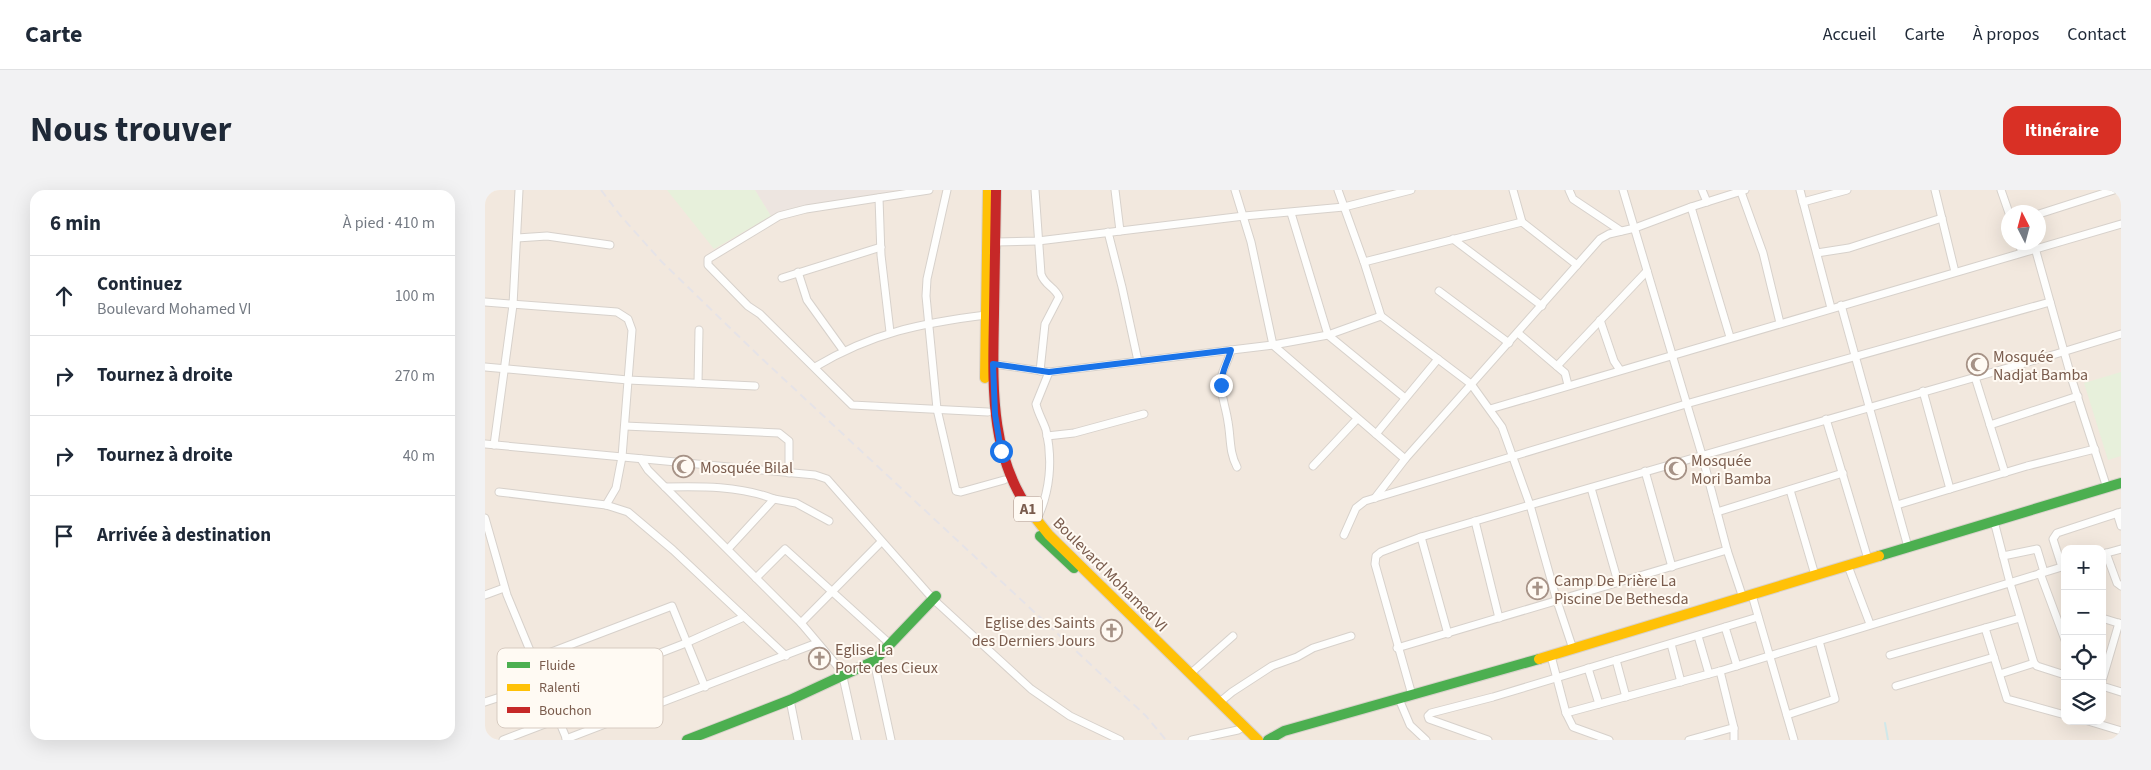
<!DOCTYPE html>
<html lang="fr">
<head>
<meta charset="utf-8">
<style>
	:root { --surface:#fff; --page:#f2f2f3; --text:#1f2937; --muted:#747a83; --line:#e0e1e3; --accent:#d93025 }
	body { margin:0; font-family:"Source Sans 3",sans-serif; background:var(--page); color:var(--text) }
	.controls { position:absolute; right:15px; bottom:15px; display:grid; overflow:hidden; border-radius:10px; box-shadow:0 5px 20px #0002 }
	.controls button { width:45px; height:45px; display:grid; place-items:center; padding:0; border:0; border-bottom:1px solid var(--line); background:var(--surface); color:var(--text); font:25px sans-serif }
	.compass { position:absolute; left:1516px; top:15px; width:45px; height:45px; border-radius:50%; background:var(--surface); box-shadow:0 5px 20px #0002; rotate:354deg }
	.stop { position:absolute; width:15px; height:15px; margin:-11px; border:4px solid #1a73e8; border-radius:50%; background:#fff }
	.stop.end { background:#1a73e8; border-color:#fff; box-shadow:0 1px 5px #0008 }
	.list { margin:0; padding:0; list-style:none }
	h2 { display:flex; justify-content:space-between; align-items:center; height:65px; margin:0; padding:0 20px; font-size:21px }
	h2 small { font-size:16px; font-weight:400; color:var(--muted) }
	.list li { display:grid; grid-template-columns:32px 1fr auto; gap:15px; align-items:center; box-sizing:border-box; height:80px; padding:0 20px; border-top:1px solid var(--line) }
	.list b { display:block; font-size:19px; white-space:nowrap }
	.list p { margin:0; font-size:16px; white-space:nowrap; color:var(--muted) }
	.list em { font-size:16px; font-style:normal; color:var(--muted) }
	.icon { flex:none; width:28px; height:28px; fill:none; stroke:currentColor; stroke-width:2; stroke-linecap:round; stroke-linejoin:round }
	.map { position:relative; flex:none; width:1636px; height:550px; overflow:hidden; border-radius:15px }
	header { display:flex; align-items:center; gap:30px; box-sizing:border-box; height:70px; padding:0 25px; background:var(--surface); border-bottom:1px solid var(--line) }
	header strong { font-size:24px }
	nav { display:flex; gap:28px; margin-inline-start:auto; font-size:18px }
	.intro { display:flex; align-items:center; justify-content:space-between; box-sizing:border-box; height:120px; padding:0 30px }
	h1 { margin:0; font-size:35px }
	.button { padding:12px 22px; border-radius:15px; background:var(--accent); color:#fff; font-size:18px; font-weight:700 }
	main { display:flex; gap:30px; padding:0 30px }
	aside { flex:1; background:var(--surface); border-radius:15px; box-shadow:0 5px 20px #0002 }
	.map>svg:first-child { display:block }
	.residential { fill:#f2e8de; fill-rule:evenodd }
	.industrial { fill:#ede5e0 }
	.green { fill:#e7f0db }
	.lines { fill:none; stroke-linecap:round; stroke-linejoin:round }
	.stream { stroke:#d0e8ea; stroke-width:2 }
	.street-casing { stroke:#d7d1cb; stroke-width:9 }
	.fast-casing { stroke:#d9d2cb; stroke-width:12 }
	.slow-casing { stroke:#d9d2cb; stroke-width:12 }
	.jam-casing { stroke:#d9d2cb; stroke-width:12 }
	.street { stroke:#fefefd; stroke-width:7 }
	.fast { stroke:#4caf50; stroke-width:10 }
	.slow { stroke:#ffc107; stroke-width:10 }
	.jam { stroke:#c62828; stroke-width:10 }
	.rail { stroke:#e6e3e7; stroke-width:2; stroke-dasharray:8 5; stroke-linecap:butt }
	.route { stroke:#1a73e8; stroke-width:6 }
	.labels { text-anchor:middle; stroke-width:4; stroke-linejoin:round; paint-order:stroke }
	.shield { fill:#fffaf3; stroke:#a28b7f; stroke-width:1 }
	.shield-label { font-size:15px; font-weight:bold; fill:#7a5c4d }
	.poi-label { font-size:16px; fill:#7a5c4d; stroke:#fffaf3; text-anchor:start }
	.street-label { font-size:16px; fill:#7a5c4d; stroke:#fffaf3 }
	.key { fill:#fffaf3; stroke:#d7cbc1; stroke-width:1 }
	.key-label { font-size:14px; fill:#7a5c4d }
</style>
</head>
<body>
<header>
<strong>Carte</strong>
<nav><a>Accueil</a><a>Carte</a><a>À propos</a><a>Contact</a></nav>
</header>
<div class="intro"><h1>Nous trouver</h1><a class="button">Itinéraire</a></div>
<main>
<aside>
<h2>6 min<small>À pied · 410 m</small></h2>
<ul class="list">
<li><svg class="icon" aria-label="ahead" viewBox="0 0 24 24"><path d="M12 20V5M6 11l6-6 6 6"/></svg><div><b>Continuez</b><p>Boulevard Mohamed VI</p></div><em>100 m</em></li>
<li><svg class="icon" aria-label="right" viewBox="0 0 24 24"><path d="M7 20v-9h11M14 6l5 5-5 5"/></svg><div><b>Tournez à droite</b></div><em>270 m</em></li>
<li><svg class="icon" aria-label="right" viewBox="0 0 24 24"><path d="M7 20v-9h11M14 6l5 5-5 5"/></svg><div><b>Tournez à droite</b></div><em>40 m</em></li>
<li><svg class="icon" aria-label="arrive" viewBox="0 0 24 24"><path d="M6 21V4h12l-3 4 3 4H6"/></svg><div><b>Arrivée à destination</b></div></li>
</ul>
</aside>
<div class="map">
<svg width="1636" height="550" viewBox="0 0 1636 550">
	<rect width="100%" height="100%" fill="#f9f5f0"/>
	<path class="residential" d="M0,0H1636V550H0ZM1524,22H1554V52H1524ZM1580,359H1617V531H1580Z"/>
	<polygon class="industrial" points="270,0 424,0 339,13 292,22 286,26"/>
	<g class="green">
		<polygon points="182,0 270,0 286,26 229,59"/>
		<polygon points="1636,182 1636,266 1623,270 1599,193"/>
	</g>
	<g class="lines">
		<polyline class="stream" points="1400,533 1403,550"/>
		<defs>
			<g id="street">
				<polyline points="444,0 321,19 294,26 223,69 223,75 263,116 275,124 367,215 503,222"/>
				<polyline points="462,0 442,89 441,106 452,219 471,301 476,302 519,290"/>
				<path d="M550,0L556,84C560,96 569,96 574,107L560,134L555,181"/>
				<polyline points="630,0 635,41"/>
				<polyline points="750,0 766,52 788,155 920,269"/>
				<polyline points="853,0 879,72 896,126 986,194 1017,237 1045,315 1072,411 1088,459"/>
				<polyline points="1028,0 1037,32 1092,75"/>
				<polyline points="1084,0 1088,9 1136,41"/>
				<polyline points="1138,0 1217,265 1242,360 1258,408"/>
				<polyline points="1217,0 1222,12"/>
				<polyline points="1315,0 1346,118"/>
				<polyline points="1450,0 1470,82"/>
				<polyline points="1516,0 1524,23"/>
				<polyline points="1256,2 1278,63 1295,133"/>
				<polyline points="394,8 396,65 405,142"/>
				<polyline points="1318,12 1362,0"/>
				<polyline points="1206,17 1245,147"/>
				<polyline points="806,23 843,145 920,208"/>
				<polyline points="1554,24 1629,0"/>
				<polyline points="623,42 637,97 653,171"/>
				<polyline points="32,48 62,46 125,55"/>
				<polyline points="968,49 1057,116"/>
				<polyline points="511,52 553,51 759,26 859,17 926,0"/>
				<polyline points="1533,52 1537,62"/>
				<polyline points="1550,58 1587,190 1622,298"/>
				<polyline points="1332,63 1364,58 1457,28"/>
				<polyline points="879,72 1037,32"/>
				<polyline points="313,82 322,110 358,160"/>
				<polyline points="297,88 396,57"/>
				<polyline points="954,101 1024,153"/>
				<polyline points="0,112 132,122 143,129 147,140 137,267 131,298 121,315"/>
				<polyline points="1356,115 1423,357"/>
				<polyline points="1115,130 1129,171 1135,180"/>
				<polyline points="1033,143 1080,183 1083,195"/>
				<path d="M746,160C744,170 737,180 736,189C735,204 741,217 743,232C746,248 744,262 752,277"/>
				<polyline points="508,174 564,182 788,155 843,145 896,126"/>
				<polyline points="1072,176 1162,81"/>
				<polyline points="0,177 143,190 270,196"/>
				<path d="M330,177C387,143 436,133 501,125"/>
				<polyline points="1490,187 1520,283"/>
				<polyline points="213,193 214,140"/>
				<polyline points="1438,201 1465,299 1542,276 1610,259"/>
				<polyline points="1005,219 1636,34"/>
				<polyline points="1341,229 1383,369"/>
				<polyline points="1505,235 1593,206"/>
				<polyline points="140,236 294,243 304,251 304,283"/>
				<polyline points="891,244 953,169"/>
				<polyline points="562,246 589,243 659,224"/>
				<polyline points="0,254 330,285 342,289 448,409 546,499 585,526 635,550"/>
				<polyline points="9,255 28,115 34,0"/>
				<polyline points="156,269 163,280 316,433 354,478 358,487 372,550"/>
				<polyline points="828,276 872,229"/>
				<polyline points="1160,281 1187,377"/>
				<path d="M180,297C216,296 255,296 289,309L243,359"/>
				<polyline points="1106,298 1133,392"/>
				<polyline points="1305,300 1330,385"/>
				<polyline points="14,302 121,315 143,322 188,360 301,466"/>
				<polyline points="890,308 920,269 1115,49 1124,44 1150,38 1206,17 1260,0"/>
				<polyline points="289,309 311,313 344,331"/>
				<polyline points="1412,315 1465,299"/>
				<polyline points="1232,322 1358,283"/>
				<polyline points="1632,323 1636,336"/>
				<polyline points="0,328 22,405 82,550"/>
				<path d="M552,329C565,302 568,270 561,240C558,231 553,223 551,214L564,182"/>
				<polyline points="990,331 1014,428"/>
				<polyline points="1509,331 1525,393 1549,473 1552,476 1580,485"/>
				<polyline points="859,345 871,318 880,311 1201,214 1565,112"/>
				<polyline points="936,347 963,444"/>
				<polyline points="1621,363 1632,393 1636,396"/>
				<polyline points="1618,364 1636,359"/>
				<polyline points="1518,366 1552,359 1559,382"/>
				<polyline points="1363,376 1385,434"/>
				<polyline points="1577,377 1568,349 1572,343 1636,322"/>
				<polyline points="1555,383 1580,450"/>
				<polyline points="271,388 300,359 405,454"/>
				<polyline points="0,405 19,398"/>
				<polyline points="1267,405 1309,550"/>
				<polyline points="1617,428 1636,434"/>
				<polyline points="316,433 396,352"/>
				<polyline points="1240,437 1252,476"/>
				<polyline points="1500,438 1522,509 1580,525"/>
				<polyline points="1213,446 1224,484"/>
				<polyline points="1186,454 1196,492"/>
				<polyline points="912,458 1242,360"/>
				<polyline points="1405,465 1535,428"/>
				<polyline points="1066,466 1081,523 1088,537 1124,550"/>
				<polyline points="48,469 187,416 220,497"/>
				<polyline points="1131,470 1141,507"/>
				<polyline points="389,471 406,550"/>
				<polyline points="1103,478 1114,514"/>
				<polyline points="1235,481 1249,538"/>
				<polyline points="705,484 748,446"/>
				<polyline points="1515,484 1549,473"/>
				<polyline points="1617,491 1634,433"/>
				<polyline points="1411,496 1509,467"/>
				<polyline points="1617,496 1636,502"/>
				<polyline points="927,505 890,374 891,366 896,362 936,347 1045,315 1571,164 1636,144"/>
				<polyline points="64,506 201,453 259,427"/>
				<polyline points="914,509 925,535 941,550"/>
				<polyline points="305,510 313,550"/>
				<polyline points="0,512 58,493"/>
				<polyline points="735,512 747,502 787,476 812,467 828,458 866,446"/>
				<polyline points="1081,523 1235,481 1580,376"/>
				<polyline points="1302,525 1350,509 1334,451"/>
				<polyline points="1603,531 1636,541"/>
				<polyline points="81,549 332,453"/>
				<polyline points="18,550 73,529"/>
				<polyline points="707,550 753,540 759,536"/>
				<polyline points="1003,550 944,529 943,526 946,523 1008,507 1273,427"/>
				<polyline points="1204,550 1247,538 1249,538 1249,550"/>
			</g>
			<g id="fast">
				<polyline points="555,346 589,378"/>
				<polyline points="1394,366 1636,293"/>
				<polyline points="202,550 305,510 389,471 451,406"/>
				<polyline points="783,550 799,541 1054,469"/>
			</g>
			<g id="slow">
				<polyline points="500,188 503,0"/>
				<polyline points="548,325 564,345 773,550"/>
				<polyline points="1054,469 1394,366"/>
			</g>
			<path id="jam" d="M511,0C510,41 510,82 509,123C508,192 503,266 548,325"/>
		</defs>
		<use href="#street" class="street-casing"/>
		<use href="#fast" class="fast-casing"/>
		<use href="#slow" class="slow-casing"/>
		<use href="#jam" class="jam-casing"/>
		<use href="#street" class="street"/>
		<use href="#fast" class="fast"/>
		<use href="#slow" class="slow"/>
		<use href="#jam" class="jam"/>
		<polyline class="rail" points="116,0 135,25 176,71 273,165 661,526 681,550"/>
	</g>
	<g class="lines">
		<path class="route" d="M516,261L510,224L508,174L564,182L746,160C743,172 736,182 736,195"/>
	</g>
	<defs>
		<symbol id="mosque-ring" viewBox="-11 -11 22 22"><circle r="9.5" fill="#fffaf3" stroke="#a69286" stroke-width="1.5"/><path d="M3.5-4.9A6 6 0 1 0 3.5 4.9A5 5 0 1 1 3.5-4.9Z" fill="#a69286"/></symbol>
		<symbol id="church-ring" viewBox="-11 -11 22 22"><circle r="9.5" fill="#fffaf3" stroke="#a69286" stroke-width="1.5"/><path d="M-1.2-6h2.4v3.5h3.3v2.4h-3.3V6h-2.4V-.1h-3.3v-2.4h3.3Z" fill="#a69286"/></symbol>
	</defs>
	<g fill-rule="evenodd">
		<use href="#mosque-ring" x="1480" y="162" width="25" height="25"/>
		<use href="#mosque-ring" x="186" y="264" width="25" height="25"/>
		<use href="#mosque-ring" x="1178" y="266" width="25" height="25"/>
		<use href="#church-ring" x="1040" y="386" width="25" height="25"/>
		<use href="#church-ring" x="614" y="428" width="25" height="25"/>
		<use href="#church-ring" x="322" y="456" width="25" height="25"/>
	</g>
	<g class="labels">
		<rect class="shield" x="529" y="306.5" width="28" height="25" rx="4"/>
		<g class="shield-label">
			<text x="543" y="324">A1</text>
		</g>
		<g class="poi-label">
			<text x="1508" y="172">Mosquée<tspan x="1508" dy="18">Nadjat Bamba</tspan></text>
			<text x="1206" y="276">Mosquée<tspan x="1206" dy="18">Mori Bamba</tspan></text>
			<text x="215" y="283">Mosquée Bilal</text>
			<text x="1069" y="396">Camp De Prière La<tspan x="1069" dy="18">Piscine De Bethesda</tspan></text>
			<text x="610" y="438" text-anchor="end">Eglise des Saints<tspan x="610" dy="18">des Derniers Jours</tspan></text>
			<text x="350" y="465">Eglise La<tspan x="350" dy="18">Porte des Cieux</tspan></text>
		</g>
		<g class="street-label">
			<text transform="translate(626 384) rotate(45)" y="6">Boulevard Mohamed VI</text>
		</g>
	</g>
	<rect x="12" y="458" width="166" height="80" rx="8" class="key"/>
	<rect x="22" y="472" width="23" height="6" fill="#4caf50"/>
	<rect x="22" y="494" width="23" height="7" fill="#ffc107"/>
	<rect x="22" y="517" width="23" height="6" fill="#c62828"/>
	<g class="key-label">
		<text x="54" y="480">Fluide</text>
		<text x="54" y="502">Ralenti</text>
		<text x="54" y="525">Bouchon</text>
	</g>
</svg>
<div class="controls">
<button>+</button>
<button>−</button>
<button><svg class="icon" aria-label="locate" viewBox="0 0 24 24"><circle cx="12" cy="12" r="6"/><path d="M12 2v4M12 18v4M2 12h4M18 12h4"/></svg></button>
<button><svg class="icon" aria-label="layers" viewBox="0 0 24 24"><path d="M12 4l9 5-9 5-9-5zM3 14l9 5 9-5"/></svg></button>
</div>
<svg class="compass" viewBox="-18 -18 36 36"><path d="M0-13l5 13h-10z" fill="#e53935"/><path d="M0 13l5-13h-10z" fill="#747a83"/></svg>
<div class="stop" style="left:516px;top:261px"></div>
<div class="stop end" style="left:736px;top:195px"></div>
</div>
</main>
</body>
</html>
